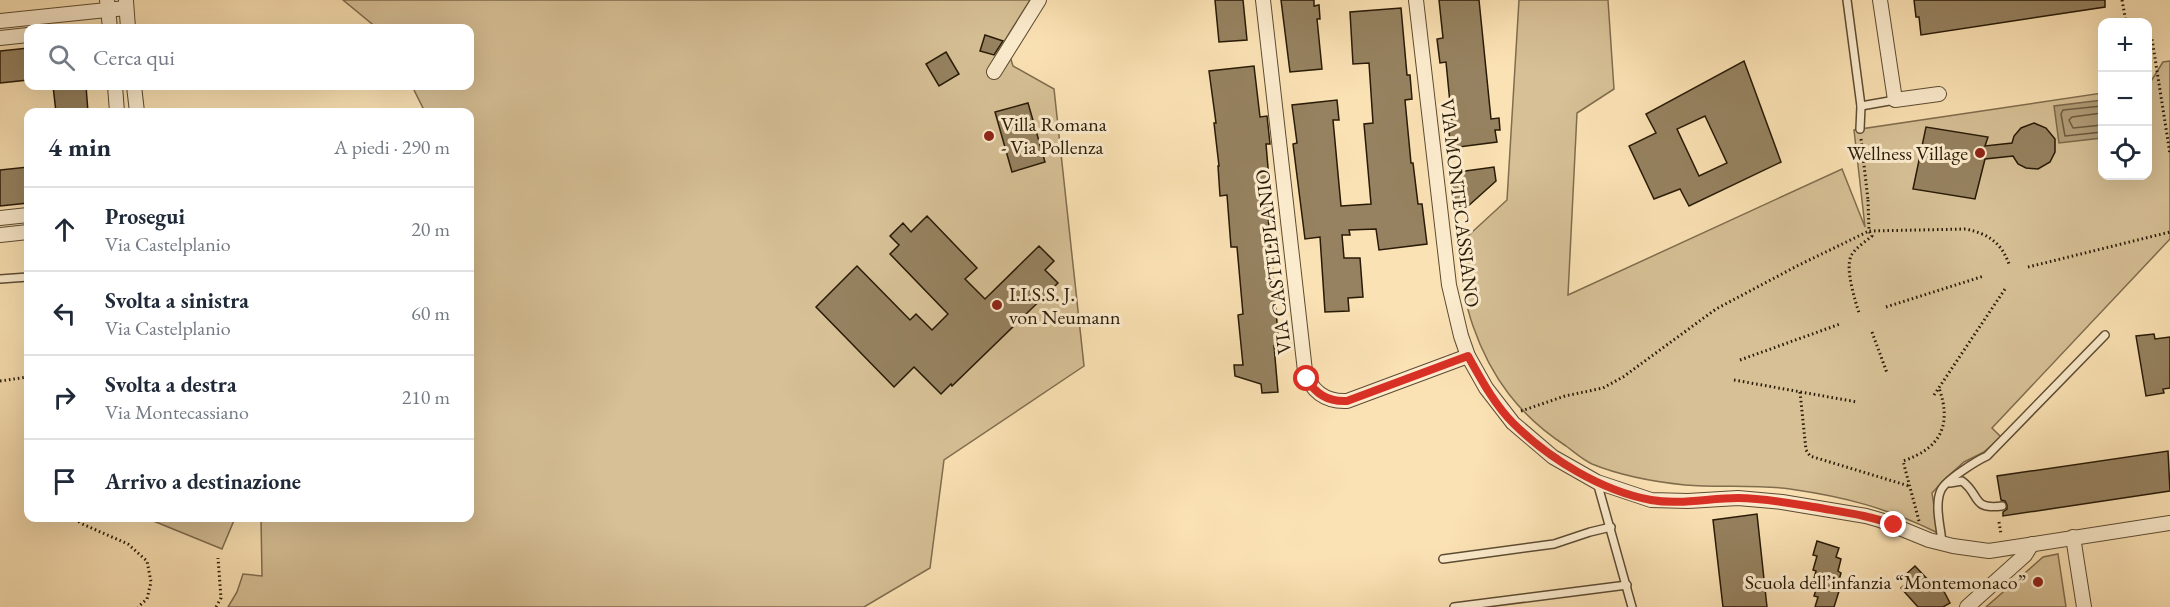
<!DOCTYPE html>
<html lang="it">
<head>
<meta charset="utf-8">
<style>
	:root { --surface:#fff; --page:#f6f6f7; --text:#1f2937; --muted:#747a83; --line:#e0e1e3 }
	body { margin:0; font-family:"EB Garamond",serif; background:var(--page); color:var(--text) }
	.controls { position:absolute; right:18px; top:18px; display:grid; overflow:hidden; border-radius:12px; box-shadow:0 6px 24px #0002 }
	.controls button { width:54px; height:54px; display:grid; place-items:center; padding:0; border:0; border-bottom:2px solid var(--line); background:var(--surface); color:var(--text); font:30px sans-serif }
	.stop { position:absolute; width:18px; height:18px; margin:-14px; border:4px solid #d93025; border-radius:50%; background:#fff }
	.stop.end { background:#d93025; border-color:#fff; box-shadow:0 2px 6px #0008 }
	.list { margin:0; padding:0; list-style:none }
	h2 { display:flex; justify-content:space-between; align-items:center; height:78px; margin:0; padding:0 24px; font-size:26px }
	h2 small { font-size:20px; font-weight:400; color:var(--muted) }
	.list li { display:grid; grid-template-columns:39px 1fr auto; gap:18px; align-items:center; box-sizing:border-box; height:84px; padding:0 24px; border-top:2px solid var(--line) }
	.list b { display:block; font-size:22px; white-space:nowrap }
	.list p { margin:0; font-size:20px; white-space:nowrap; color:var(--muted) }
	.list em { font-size:20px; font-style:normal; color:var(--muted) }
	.icon { flex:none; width:33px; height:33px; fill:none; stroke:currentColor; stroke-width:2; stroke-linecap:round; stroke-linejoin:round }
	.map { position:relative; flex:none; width:2170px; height:607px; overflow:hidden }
	.search { position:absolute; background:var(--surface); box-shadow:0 6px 24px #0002; left:24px; top:24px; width:450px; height:66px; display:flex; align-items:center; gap:15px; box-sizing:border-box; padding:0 21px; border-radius:12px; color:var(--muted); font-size:22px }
	.panel { position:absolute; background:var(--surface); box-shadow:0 6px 24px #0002; left:24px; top:108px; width:450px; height:414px; border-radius:12px }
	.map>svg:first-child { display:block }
	.green { fill:#d7c096; stroke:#806d4e; stroke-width:1.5 }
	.water { fill:#b39e79; stroke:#7b694b; stroke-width:1.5 }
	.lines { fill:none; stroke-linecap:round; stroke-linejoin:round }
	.shore { stroke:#6e5c40; stroke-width:1.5 }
	.building { fill:#968260; stroke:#281a06; stroke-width:1.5; fill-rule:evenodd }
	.service-casing { stroke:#5d4c32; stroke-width:10 }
	.minor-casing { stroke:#5d4c32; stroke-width:16 }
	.path { stroke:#281a06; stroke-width:3; stroke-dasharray:1.5 3; stroke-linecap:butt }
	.service { stroke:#fcecce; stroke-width:7 }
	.minor { stroke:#fcecce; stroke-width:14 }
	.route { stroke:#d93025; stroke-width:8 }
	.poi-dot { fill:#8f2418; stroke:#fcecce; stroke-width:2 }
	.labels { text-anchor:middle; stroke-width:6; stroke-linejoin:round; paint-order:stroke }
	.poi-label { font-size:20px; fill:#281a06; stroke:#fcecce; text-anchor:start }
	.street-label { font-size:20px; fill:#281a06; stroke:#fcecce }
</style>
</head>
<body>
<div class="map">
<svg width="2170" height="607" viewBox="0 0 2170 607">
	<rect width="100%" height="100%" fill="#fbe2b4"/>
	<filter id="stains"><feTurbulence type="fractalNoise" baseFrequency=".00333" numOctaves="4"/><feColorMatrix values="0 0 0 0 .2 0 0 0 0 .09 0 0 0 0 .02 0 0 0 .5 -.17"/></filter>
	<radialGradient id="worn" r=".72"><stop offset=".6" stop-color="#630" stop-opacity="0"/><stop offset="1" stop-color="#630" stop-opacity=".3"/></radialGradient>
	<g class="green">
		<polygon points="343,0 1030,0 1005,40 1013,66 1054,89 1084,366 944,460 930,568 864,607 228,607 237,592 243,574 262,576 261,518 470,518 470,112 425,112 412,86 470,86 470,28 377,28"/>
		<path d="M1519,0H1608L1614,89L1577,113L1568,295L1842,169L1865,227L1854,130L2102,93V176H2148V86L2163,62L2170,61V239L1992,428L2001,437L1984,452L1964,462L1946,478L1932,493L1938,533C1887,508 1846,497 1790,489C1755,484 1720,488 1685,485C1656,482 1619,475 1592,464C1583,460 1574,452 1566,446C1520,416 1491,378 1473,326C1464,301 1461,272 1457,246L1507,200Z"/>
		<polygon points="146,518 235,518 222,549"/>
		<polygon points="2058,554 2066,607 1986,607 2043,557"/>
	</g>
	<polygon class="water" points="2102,100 2102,138 2059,143 2054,106"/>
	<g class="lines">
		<g class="shore">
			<polyline points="2102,106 2063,110 2061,114 2065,136 2102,132"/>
			<polyline points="2102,113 2072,117 2069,120 2073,128 2102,125"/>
		</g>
	</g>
	<g class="building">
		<polygon points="1215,0 1243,0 1247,40 1219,42"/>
		<polygon points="1281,0 1314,0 1314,6 1319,5 1320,19 1317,19 1322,69 1290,72"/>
		<polygon points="1439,0 1479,0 1491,119 1499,118 1500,130 1495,130 1497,142 1451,148 1448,124 1452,124 1446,62 1440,63 1437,39 1443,38"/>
		<polygon points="1914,0 2105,0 2105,7 1921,35 1919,17 1916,17"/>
		<polygon points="1401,8 1407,75 1410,75 1412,99 1405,100 1411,163 1413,163 1418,204 1422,204 1427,244 1379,250 1376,229 1349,230 1350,235 1342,235 1344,258 1360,258 1363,297 1348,298 1349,311 1325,312 1320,237 1305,239 1293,144 1297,143 1292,105 1337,100 1339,120 1333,120 1341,206 1371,204 1364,124 1373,123 1369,63 1353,64 1350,12"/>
		<polygon points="985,35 1003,41 994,55 980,51"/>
		<polygon points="28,48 28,80 0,83 0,51"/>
		<polygon points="946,52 959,74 939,86 926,64"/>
		<path d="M1744,61L1781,162L1689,206L1680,189L1654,199L1629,146L1656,133L1646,114ZM1705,116L1727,163L1699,176L1677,129Z"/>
		<polygon points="1254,66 1260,117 1267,116 1270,144 1266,144 1270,191 1266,192 1279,346 1274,346 1278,392 1262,393 1261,384 1235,376 1234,365 1243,365 1238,315 1243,314 1237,247 1231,247 1227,195 1220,196 1218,166 1219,166 1214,123 1216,123 1209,71"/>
		<polygon points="53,86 86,86 88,112 56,112"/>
		<polygon points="1028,103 1045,162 1012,172 995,112"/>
		<polygon points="2034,123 2046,128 2055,139 2055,152 2050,162 2038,169 2026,168 2018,164 2013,156 1985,159 1975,199 1913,189 1926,127 1988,137 1985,146 2012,143 2014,136 2021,128"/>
		<polygon points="28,167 28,203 0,206 0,170"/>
		<polygon points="1494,167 1496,181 1457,216 1451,173"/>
		<polygon points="927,216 977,268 965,279 985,299 1039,246 1054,261 1045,270 1058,283 952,386 951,384 941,394 914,367 894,387 816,307 857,266 910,320 916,314 932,330 948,314 890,254 899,245 890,236 903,223 911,232"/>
		<polygon points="2154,334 2155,339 2170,337 2170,388 2163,389 2164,393 2146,396 2136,336"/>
		<polygon points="2168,451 2170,491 2003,516 2003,512 2007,509 2007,505 2005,501 2001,500 1997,476"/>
		<polygon points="1757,514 1767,607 1723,607 1713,520"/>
		<polygon points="1817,541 1839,548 1836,557 1841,559 1838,571 1841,573 1837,587 1840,588 1834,607 1815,607 1818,597 1814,596 1818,584 1813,582 1816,571 1813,570 1817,556 1813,555"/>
		<polygon points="1915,566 1933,585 1939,582 1950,603 1943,607 1918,607 1901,588 1908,582 1903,577"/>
	</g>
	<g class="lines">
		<defs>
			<g id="service">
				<polyline points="1847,0 1861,106 1860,129"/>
				<polyline points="1861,106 1895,100"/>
				<polyline points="0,279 28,277"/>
				<polyline points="1597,482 1632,607"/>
				<path d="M1950,483L1962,481C1981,495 1971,510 2002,506"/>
				<path d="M1942,543C1941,528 1934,505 1941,490C1946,480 1976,461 1987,456L2105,335"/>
				<polyline points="1443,559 1554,544 1590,532 1611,527"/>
				<polyline points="1454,607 1627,585"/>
			</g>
			<g id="minor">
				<polyline points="107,0 110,28"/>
				<path d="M1263,0L1305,371C1311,391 1325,402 1347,401L1468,356"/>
				<polyline points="1416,0 1449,285 1461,336 1468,356 1486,388 1513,423 1553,457 1597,482 1651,500 1688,501 1738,498 1782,502 1866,516 1880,520 1929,540 1953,546 1989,551 2170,523"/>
				<polyline points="1880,0 1895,100 1939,94"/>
				<polyline points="126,1 128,28"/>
				<polyline points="0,21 126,8"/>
				<polyline points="0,38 28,35"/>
				<polyline points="994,72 1039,0"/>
				<polyline points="115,86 117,112"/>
				<polyline points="134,86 137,112"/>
				<polyline points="0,218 28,215"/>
				<polyline points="0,235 28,232"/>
				<polyline points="2073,537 2084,607"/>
				<polyline points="1967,607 2025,555 2032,544"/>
			</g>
		</defs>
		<use href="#service" class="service-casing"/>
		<use href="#minor" class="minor-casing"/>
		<g class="path">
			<polyline points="2122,0 2126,22"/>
			<polyline points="2148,40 2152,39 2170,154"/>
			<polyline points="1861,139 1868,200"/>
			<path d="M1868,200L1869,231L1966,229C1988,234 2001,242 2009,264"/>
			<polyline points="2028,267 2170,232"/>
			<polyline points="1886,307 1984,276"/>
			<polyline points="1872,332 1887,373"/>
			<polyline points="1740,360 1840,324"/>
			<polyline points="1734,380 1857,402"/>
			<polyline points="0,381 28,377"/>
			<polyline points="1800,392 1806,450 1810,456 1909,486"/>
			<polyline points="1934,395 2005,289"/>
			<path d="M1521,411L1565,396L1603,388L1623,377L1716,309L1797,266L1869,231L1872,236C1865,242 1855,248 1851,256C1845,269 1855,300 1859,313"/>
			<polyline points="76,518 80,523 128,544 147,561 151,582 147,599 138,607"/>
			<path d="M1919,521L1903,461C1941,448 1952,425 1939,388"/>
			<polyline points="1999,522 2001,534"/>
			<polyline points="216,607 221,598 218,558"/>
		</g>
		<use href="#service" class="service"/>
		<use href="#minor" class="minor"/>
	</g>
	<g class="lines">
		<path class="route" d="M1307,379C1316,395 1329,402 1347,401L1468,356C1481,379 1494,404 1513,423C1549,459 1602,491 1651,500C1680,505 1709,498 1738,498C1763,498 1789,503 1814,507C1841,512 1869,515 1894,525"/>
	</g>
	<g class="poi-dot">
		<circle cx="989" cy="136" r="6"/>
		<circle cx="1980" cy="153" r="6"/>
		<circle cx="997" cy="305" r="6"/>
		<circle cx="2038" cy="582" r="6"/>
	</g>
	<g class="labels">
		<g class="poi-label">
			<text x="1001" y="131">Villa Romana<tspan x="1001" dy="23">- Via Pollenza</tspan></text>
			<text x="1968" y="160" text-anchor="end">Wellness Village</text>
			<text x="1009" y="301">I.I.S.S. J.<tspan x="1009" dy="23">von Neumann</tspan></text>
			<text x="2026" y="589" text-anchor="end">Scuola dell’infanzia “Montemonaco”</text>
		</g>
		<g class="street-label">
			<text transform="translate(1460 203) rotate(83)" y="7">VIA MONTECASSIANO</text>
			<text transform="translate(1273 262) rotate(-97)" y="7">VIA CASTELPLANIO</text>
		</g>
	</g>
	<rect width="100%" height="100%" filter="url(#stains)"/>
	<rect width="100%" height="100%" fill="url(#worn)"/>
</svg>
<div class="controls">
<button>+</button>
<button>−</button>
<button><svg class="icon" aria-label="locate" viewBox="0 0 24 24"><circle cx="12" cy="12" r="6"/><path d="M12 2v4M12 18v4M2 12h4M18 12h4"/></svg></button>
</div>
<div class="stop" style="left:1307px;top:379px"></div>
<div class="stop end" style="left:1894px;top:525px"></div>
<div class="search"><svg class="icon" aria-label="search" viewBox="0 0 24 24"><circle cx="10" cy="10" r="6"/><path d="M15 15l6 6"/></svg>Cerca qui</div>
<section class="panel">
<h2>4 min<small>A piedi · 290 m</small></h2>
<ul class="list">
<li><svg class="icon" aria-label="ahead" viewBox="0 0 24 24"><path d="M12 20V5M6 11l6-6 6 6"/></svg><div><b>Prosegui</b><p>Via Castelplanio</p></div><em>20 m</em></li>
<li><svg class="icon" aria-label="left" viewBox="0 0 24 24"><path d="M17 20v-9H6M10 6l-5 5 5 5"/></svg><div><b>Svolta a sinistra</b><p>Via Castelplanio</p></div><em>60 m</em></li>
<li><svg class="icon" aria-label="right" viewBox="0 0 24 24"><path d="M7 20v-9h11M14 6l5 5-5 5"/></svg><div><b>Svolta a destra</b><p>Via Montecassiano</p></div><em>210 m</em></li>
<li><svg class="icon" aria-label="arrive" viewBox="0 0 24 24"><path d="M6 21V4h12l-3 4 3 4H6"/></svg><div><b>Arrivo a destinazione</b></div></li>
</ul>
</section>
</div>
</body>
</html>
